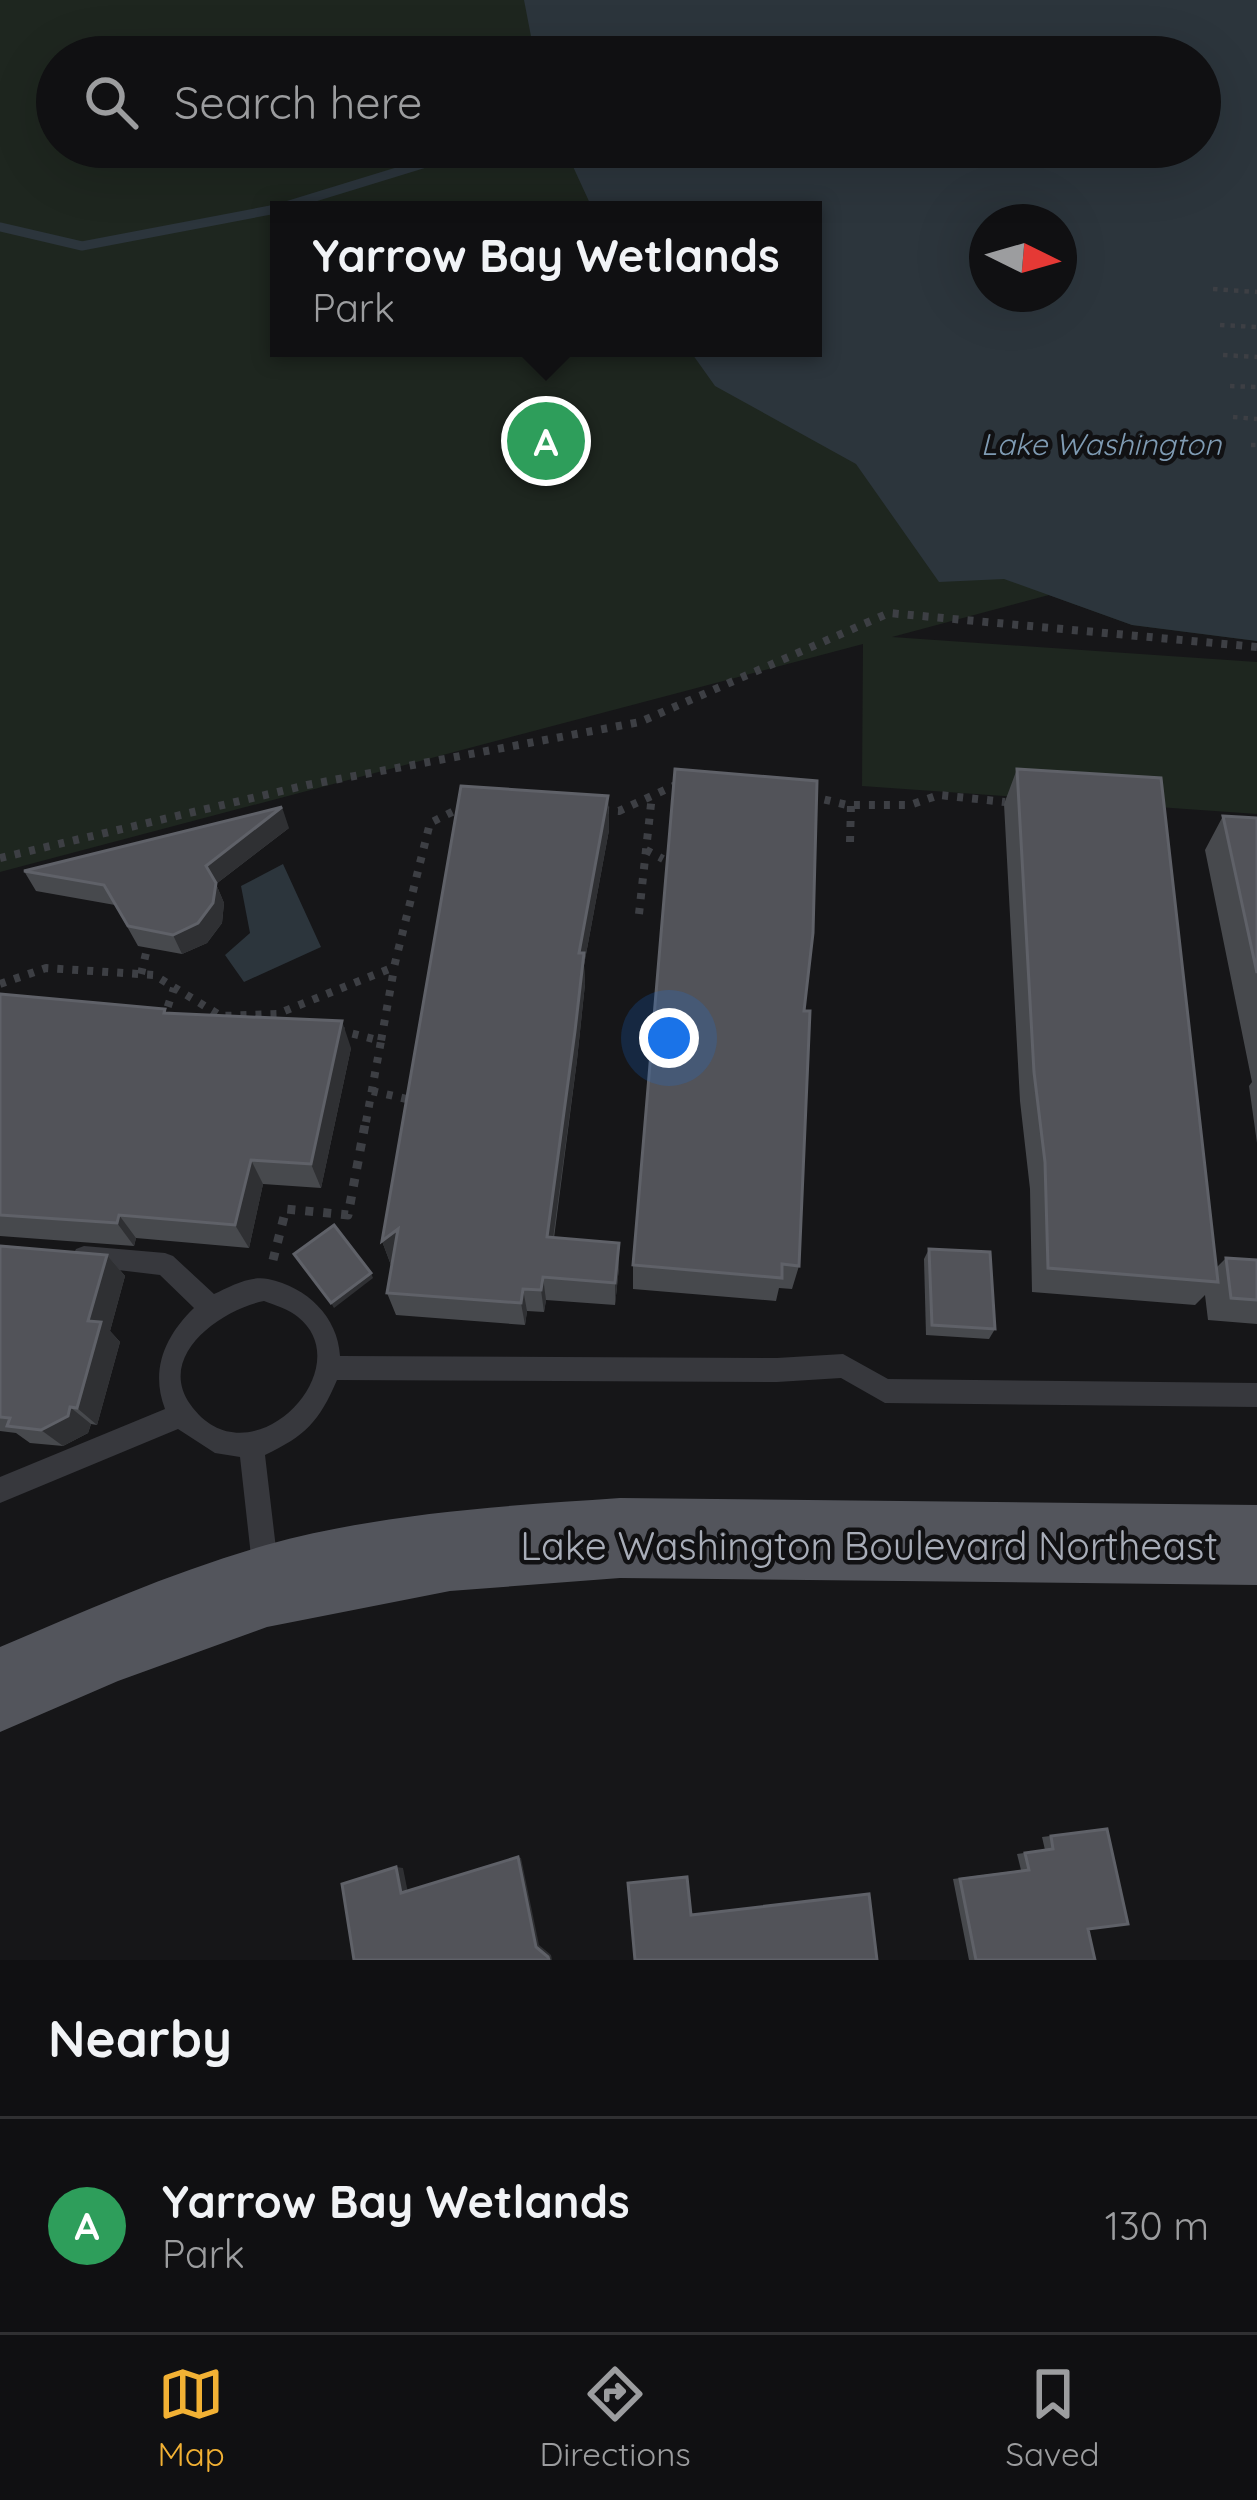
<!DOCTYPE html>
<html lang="en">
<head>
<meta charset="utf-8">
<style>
	:root { --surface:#101012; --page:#1e1e20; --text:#f1f3f6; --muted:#9c9d9f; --line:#303032; --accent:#f2b134 }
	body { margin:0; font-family:Quicksand,sans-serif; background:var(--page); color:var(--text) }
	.compass { position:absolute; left:969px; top:204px; width:108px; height:108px; border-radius:50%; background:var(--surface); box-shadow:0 12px 48px #0002; rotate:95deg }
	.you { position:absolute; left:669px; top:1038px; width:42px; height:42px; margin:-30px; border:9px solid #fff; border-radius:50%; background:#1a73e8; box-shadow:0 0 0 18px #1a73e833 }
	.badge { display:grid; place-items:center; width:78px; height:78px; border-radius:50%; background:var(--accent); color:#fff; font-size:39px; font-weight:700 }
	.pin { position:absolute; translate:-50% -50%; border:6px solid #fff; box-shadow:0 3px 12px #0006 }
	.popup { position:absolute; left:270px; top:201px; width:552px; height:156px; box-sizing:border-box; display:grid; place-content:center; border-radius:0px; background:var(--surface); filter:drop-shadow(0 3px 9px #0005); font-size:39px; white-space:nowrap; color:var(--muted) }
	.popup b { font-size:45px; color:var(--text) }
	.popup::after { content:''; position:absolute; left:50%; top:100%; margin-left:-24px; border:24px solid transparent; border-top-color:var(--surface) }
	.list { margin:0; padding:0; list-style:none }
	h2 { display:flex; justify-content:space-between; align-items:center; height:156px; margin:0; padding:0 48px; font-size:51px }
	h2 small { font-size:39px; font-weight:400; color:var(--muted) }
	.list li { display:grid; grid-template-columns:78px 1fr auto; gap:36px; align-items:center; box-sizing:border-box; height:216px; padding:0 48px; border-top:3px solid var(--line) }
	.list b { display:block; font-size:45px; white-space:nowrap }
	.list p { margin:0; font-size:39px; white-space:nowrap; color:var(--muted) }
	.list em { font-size:39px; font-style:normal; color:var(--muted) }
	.icon { flex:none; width:66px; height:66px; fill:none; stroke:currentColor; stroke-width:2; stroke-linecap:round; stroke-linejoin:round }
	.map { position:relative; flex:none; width:1257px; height:1960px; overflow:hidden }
	.search { position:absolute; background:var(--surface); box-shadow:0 12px 48px #0002; left:36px; right:36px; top:36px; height:132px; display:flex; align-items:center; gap:30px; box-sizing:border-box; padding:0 42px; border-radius:66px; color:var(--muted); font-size:45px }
	.sheet { height:372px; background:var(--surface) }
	nav { display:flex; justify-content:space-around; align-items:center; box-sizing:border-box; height:168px; border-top:3px solid var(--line); background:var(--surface); font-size:33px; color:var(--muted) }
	nav a { display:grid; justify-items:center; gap:6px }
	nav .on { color:var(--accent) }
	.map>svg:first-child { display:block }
	.green { fill:#1e261f; fill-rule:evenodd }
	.water { fill:#2c353c; fill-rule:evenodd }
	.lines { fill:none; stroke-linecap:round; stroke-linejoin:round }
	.stream { stroke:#2c353c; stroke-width:9 }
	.path-far2 { stroke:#3d3f44; stroke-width:4.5; stroke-dasharray:4.5 6; stroke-linecap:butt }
	.path-far1 { stroke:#3d3f44; stroke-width:8; stroke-dasharray:6 9; stroke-linecap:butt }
	.path { stroke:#3d3f44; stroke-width:9; stroke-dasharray:8 10; stroke-linecap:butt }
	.lane { fill:#37383d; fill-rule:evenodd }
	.primary { fill:#53555c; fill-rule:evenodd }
	.wall { fill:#47494d }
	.shaded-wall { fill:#2f3033 }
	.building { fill:#525359; stroke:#5f6168; stroke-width:3 }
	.labels { text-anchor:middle; stroke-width:9; stroke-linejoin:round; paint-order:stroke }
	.far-water-label { font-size:30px; font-style:italic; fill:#7f9bb3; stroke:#111113 }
	.near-street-label { font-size:39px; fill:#a8adb8; stroke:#111113 }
</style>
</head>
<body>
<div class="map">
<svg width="1257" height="1960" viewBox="0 0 1257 1960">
	<rect width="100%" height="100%" fill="#161618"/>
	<path class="green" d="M0,0H951L980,57H57V147H1034L1257,641L1132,625L1049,595L892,637L1257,662V814L862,786L863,644L0,872ZM279,210H813V348H279ZM987,222H1059V294H987Z"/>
	<g class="water">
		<path d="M524,0H1257V641L1132,625L1004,579L939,582L856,464L715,386L688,348H813V210H593L564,147H1200V57H535ZM987,222H1059V294H987Z"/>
		<polygon points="283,864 321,947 244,982 225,955 250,933 241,886"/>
	</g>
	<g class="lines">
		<polyline class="stream" points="0,227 82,246 276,209 478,147"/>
		<g class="path-far2">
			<polyline points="1213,289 1257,292"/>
			<polyline points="1220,325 1257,327"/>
			<polyline points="1223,355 1257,357"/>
			<polyline points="1230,386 1257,387"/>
			<polyline points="1233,417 1257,419"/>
			<polyline points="1251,445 1257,445"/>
		</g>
		<g class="path-far1">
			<polyline points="810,796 847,805 910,805 939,795 1005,802"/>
			<polyline points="603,810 619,811 682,782"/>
			<polyline points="850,842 851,805"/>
			<polyline points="646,850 663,859"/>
			<polyline points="0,858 307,785 640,722 889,613 1257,647"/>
			<polyline points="639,914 652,795"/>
			<polyline points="141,974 147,949"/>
			<polyline points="0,984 46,968 154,975 221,1016 277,1014 394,967 430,823 464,806"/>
			<polyline points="163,1021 174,988"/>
			<polyline points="338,1030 381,1041 394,969"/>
			<polyline points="372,1091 411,1100"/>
			<polyline points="366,1122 381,1041"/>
		</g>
		<polyline class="path" points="273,1260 286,1209 348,1215 366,1119"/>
		<path class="lane" d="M84,1246L165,1253L173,1256L214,1294C229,1287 250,1275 268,1279C307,1287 338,1317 340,1356L777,1358L843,1354L888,1379L1257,1383V1407L885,1403L841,1378L777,1382L337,1380C319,1422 305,1436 265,1455L279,1574L275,1583L266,1587L257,1583L253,1574L240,1457L215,1453L178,1429L0,1503V1477L165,1409C150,1370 165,1336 194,1308L160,1275L76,1265L72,1257L76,1249ZM264,1301C274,1305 289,1309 298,1317C363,1369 248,1487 190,1404C156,1355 222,1309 264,1301Z"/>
		<path class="primary" d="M620,1498L1257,1505V1585L620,1578L450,1591L267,1627L118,1681L0,1732V1647C86,1610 175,1571 266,1545C381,1513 502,1506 620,1498Z"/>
	</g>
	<g class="wall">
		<polygon points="1017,769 1216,1268 1226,1258 1257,1260 1257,1324 1208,1320 1205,1295 1195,1305 1032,1292 1030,1189 1020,1101 1004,804"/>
		<polygon points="608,796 609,830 584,965 585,984 577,1060 554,1238 619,1243 619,1267 615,1305 546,1300 544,1312 527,1311 525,1325 396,1315 387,1293 391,1265 382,1241"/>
		<polygon points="1223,816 1257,818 1257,1143 1249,1086 1252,1082 1205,850"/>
		<polygon points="289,828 216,884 224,903 222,923 207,943 182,954 138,946 115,905 36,891 24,871"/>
		<polygon points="0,994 167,1013 351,1048 321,1188 263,1184 249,1248 136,1238 134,1246 0,1236"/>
		<polygon points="804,1011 799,1266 792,1289 779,1288 776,1301 633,1289 633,1265"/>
		<polygon points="0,1245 107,1255 125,1276 110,1331 120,1342 97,1425 91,1424 88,1433 63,1446 30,1443 16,1433 0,1431"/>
		<polygon points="929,1249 995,1329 989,1339 926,1335 924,1259"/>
		<polygon points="1107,1829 1088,1929 1095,1960 969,1960 953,1879 1021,1870 1017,1854 1045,1850 1042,1837"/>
	</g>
	<g class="shaded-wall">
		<polygon points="608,796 609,830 584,965 585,984 577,1060 550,1261 547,1237 579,953"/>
		<polygon points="282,807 289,828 216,884 224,903 222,923 207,943 182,954 173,935 206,866"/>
		<polygon points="342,1021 351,1048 321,1188 311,1164"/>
		<polygon points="251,1160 263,1184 249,1248 235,1225"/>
		<polygon points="119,1215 136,1238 134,1246 117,1223"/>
		<polygon points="398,1229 391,1265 382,1241"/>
		<polygon points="619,1243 619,1267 615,1305 615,1283"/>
		<polygon points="107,1255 125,1276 110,1331 120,1342 97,1425 77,1408 88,1321"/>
		<polygon points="371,1273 373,1278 334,1308 331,1303"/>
		<polygon points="543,1277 546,1300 544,1312 541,1290"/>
		<polygon points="523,1289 527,1311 525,1325 521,1303"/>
		<polygon points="70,1407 91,1424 88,1433 63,1446 41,1430"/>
		<polygon points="518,1857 521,1858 539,1945 551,1955 552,1960 549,1960 536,1947"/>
		<polygon points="396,1867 403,1868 408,1893 401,1893"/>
	</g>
	<g class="building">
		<polygon points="675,769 817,781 813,933 804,1011 810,1011 799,1266 782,1264 782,1278 633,1265"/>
		<polygon points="1017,769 1161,778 1218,1282 1048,1268 1045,1162 1034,1072"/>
		<polygon points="461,786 608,796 579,953 584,953 575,1031 547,1237 619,1243 615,1283 543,1277 541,1290 523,1289 521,1303 387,1293 398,1229 382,1241"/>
		<polygon points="282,807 206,866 216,883 213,903 198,923 173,935 128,926 104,885 24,871"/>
		<polygon points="1223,816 1257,818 1257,973"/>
		<polygon points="0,994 165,1009 164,1013 342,1021 311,1164 251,1160 235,1225 119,1215 117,1223 0,1215"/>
		<polygon points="334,1225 371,1273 331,1303 294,1254"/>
		<polygon points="0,1246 107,1255 88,1321 101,1322 77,1408 70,1407 68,1416 41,1430 7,1426 10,1418 0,1417"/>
		<polygon points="929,1249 990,1252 995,1329 932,1325"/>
		<polygon points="1226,1258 1257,1260 1257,1300 1231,1298"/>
		<polygon points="1107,1829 1128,1924 1088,1929 1095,1960 976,1960 960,1879 1029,1870 1025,1853 1053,1849 1051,1836"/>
		<polygon points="518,1857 536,1947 548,1957 549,1960 354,1960 342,1884 396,1867 401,1893"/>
		<polygon points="687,1877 691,1915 869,1894 877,1960 635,1960 628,1883"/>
	</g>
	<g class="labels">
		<g class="far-water-label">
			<text x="1101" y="455">Lake Washington</text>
		</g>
		<g class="near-street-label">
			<text x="869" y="1560">Lake Washington Boulevard Northeast</text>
		</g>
	</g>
</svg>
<svg class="compass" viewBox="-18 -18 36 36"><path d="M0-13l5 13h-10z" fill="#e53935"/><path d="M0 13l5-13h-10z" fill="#9c9d9f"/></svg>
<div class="you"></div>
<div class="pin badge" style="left:546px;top:441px;background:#2e9e5b">A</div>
<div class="popup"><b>Yarrow Bay Wetlands</b>Park</div>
<div class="search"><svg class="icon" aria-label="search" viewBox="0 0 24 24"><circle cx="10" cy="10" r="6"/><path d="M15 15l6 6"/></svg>Search here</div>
</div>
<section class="sheet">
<h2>Nearby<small></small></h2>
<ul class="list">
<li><span class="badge" style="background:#2e9e5b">A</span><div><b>Yarrow Bay Wetlands</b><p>Park</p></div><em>130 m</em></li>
</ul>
</section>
<nav>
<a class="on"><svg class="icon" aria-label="map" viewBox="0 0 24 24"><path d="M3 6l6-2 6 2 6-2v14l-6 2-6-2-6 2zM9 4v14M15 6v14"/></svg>Map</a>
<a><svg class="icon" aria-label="directions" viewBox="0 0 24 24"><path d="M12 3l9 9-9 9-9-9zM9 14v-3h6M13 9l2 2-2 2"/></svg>Directions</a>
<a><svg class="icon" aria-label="saved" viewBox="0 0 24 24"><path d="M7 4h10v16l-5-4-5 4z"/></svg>Saved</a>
</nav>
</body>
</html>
